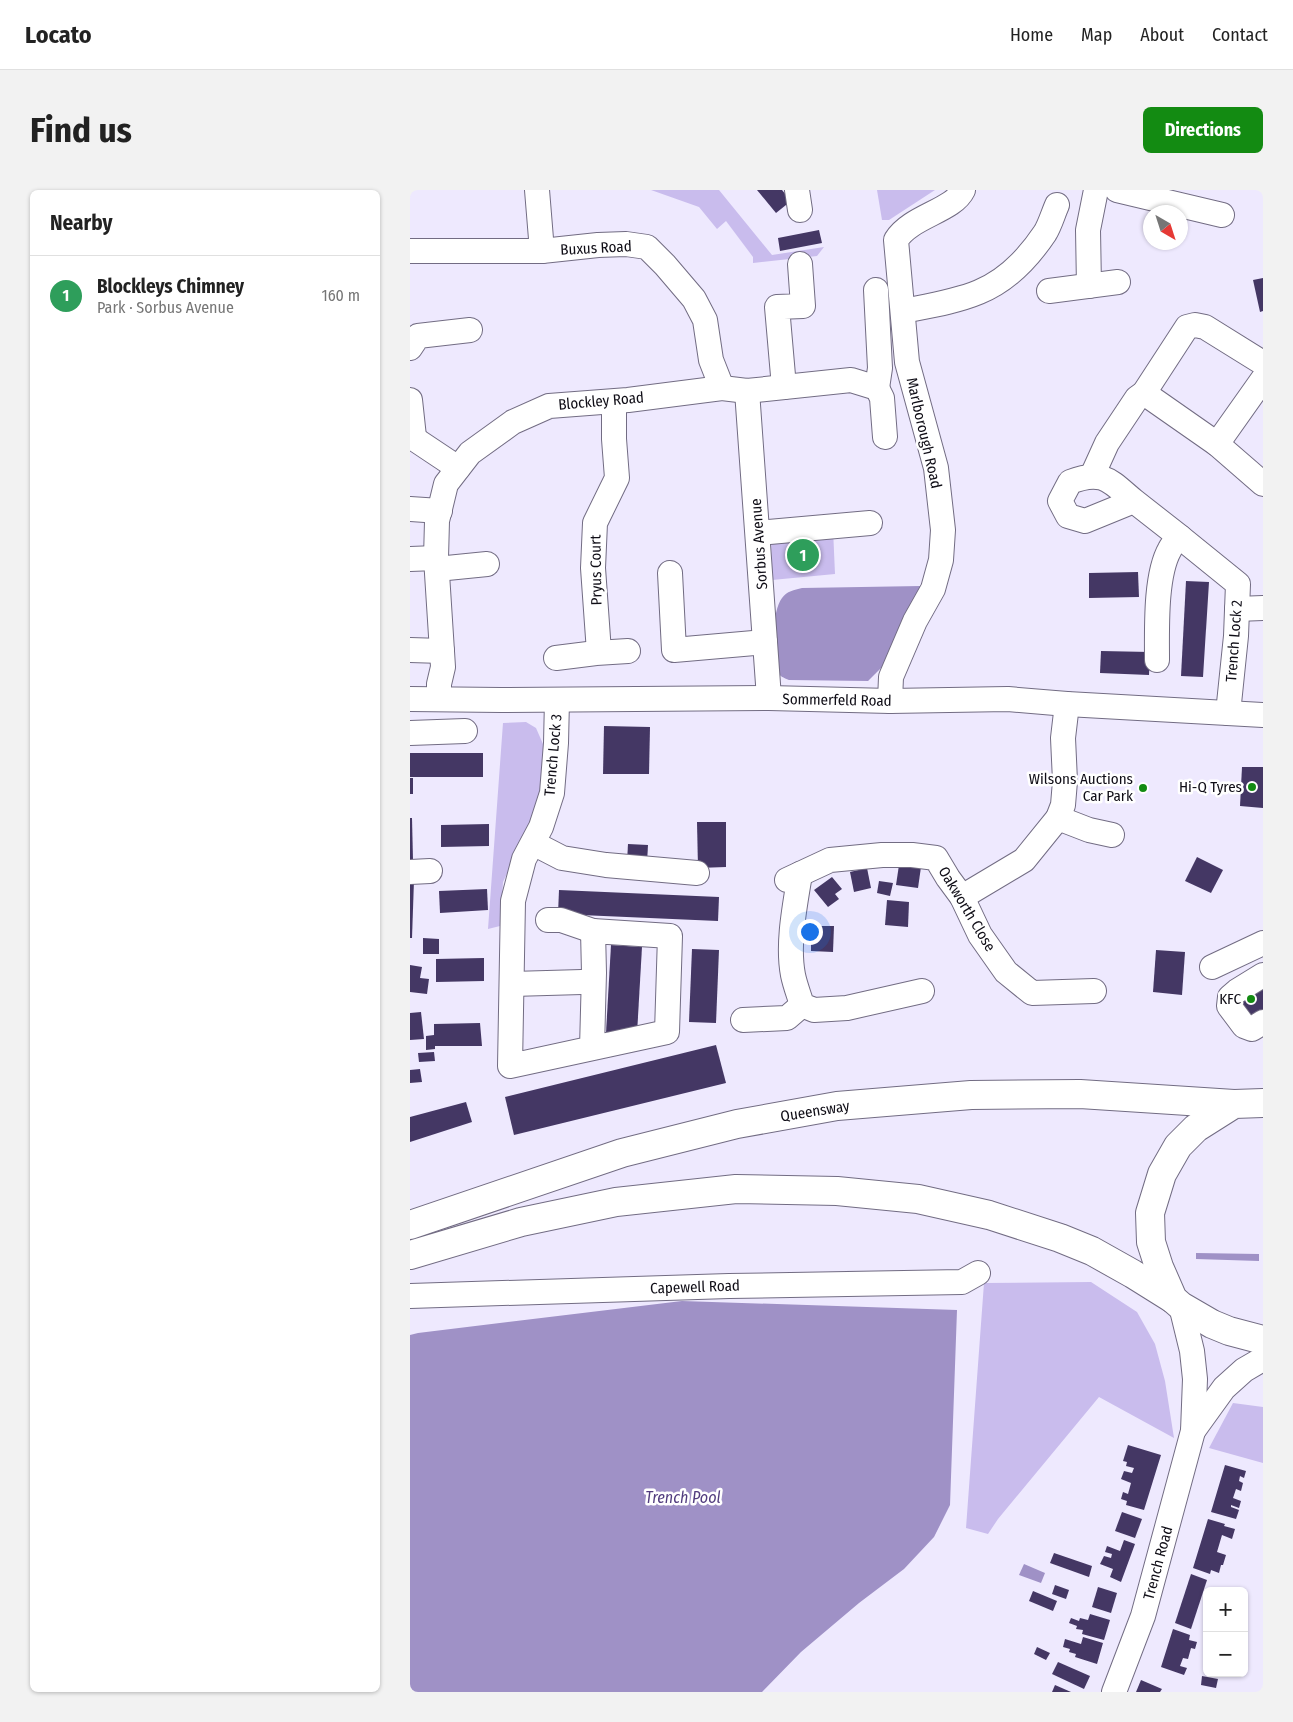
<!DOCTYPE html>
<html lang="en">
<head>
<meta charset="utf-8">
<style>
	:root { --surface:#fff; --page:#f2f2f2; --text:#222; --muted:#767676; --line:#e0e0e0; --accent:#138b12 }
	body { margin:0; font-family:"Fira Sans Condensed",sans-serif; background:var(--page); color:var(--text) }
	.controls { position:absolute; right:15px; bottom:15px; display:grid; overflow:hidden; border-radius:8px; box-shadow:0 1px 4px #0004 }
	.controls button { width:45px; height:45px; display:grid; place-items:center; padding:0; border:0; border-bottom:1px solid var(--line); background:var(--surface); color:var(--text); font:25px sans-serif }
	.compass { position:absolute; left:733px; top:15px; width:45px; height:45px; border-radius:50%; background:var(--surface); box-shadow:0 1px 4px #0004; rotate:141deg }
	.you { position:absolute; left:399px; top:741px; width:18px; height:18px; margin:-12px; border:4px solid #fff; border-radius:50%; background:#1a73e8; box-shadow:0 0 0 8px #1a73e833 }
	.badge { display:grid; place-items:center; width:32px; height:32px; border-radius:50%; background:var(--accent); color:#fff; font-size:16px; font-weight:700 }
	.pin { position:absolute; translate:-50% -50%; border:2px solid #fff; box-shadow:0 1px 5px #0006 }
	.list { margin:0; padding:0; list-style:none }
	h2 { display:flex; justify-content:space-between; align-items:center; height:65px; margin:0; padding:0 20px; font-size:21px }
	h2 small { font-size:16px; font-weight:400; color:var(--muted) }
	.list li { display:grid; grid-template-columns:32px 1fr auto; gap:15px; align-items:center; box-sizing:border-box; height:80px; padding:0 20px; border-top:1px solid var(--line) }
	.list b { display:block; font-size:19px; white-space:nowrap }
	.list p { margin:0; font-size:16px; white-space:nowrap; color:var(--muted) }
	.list em { font-size:16px; font-style:normal; color:var(--muted) }
	.map { position:relative; flex:none; width:853px; height:1502px; overflow:hidden; border-radius:8px }
	header { display:flex; align-items:center; gap:30px; box-sizing:border-box; height:70px; padding:0 25px; background:var(--surface); border-bottom:1px solid var(--line) }
	header strong { font-size:24px }
	nav { display:flex; gap:28px; margin-inline-start:auto; font-size:18px }
	.intro { display:flex; align-items:center; justify-content:space-between; box-sizing:border-box; height:120px; padding:0 30px }
	h1 { margin:0; font-size:35px }
	.button { padding:12px 22px; border-radius:8px; background:var(--accent); color:#fff; font-size:18px; font-weight:700 }
	main { display:flex; gap:30px; padding:0 30px }
	aside { flex:1; background:var(--surface); border-radius:8px; box-shadow:0 1px 4px #0004 }
	.map>svg:first-child { display:block }
	.green { fill:#c9bced }
	.water { fill:#9f91c6 }
	.building { fill:#443764 }
	.lines { fill:none; stroke-linecap:round; stroke-linejoin:round }
	.minor-casing { stroke:#726c83; stroke-width:26 }
	.highway-casing { stroke:#726c83; stroke-width:30 }
	.minor { stroke:#fff; stroke-width:24 }
	.highway { stroke:#fff; stroke-width:28 }
	.poi-dot { fill:#138b12; stroke:#fff; stroke-width:2 }
	.labels { text-anchor:middle; stroke-width:5; stroke-linejoin:round; paint-order:stroke }
	.street-label { font-size:15px; fill:#0f0d16; stroke:#fff }
	.poi-label { font-size:15px; fill:#0f0d16; stroke:#fff; text-anchor:end }
	.water-label { font-size:16px; font-style:italic; fill:#513c7e; stroke:#fff }
</style>
</head>
<body>
<header>
<strong>Locato</strong>
<nav><a>Home</a><a>Map</a><a>About</a><a>Contact</a></nav>
</header>
<div class="intro"><h1>Find us</h1><a class="button">Directions</a></div>
<main>
<aside>
<h2>Nearby<small></small></h2>
<ul class="list">
<li><span class="badge" style="background:#2e9e5b">1</span><div><b>Blockleys Chimney</b><p>Park · Sorbus Avenue</p></div><em>160 m</em></li>
</ul>
</aside>
<div class="map">
<svg width="853" height="1502" viewBox="0 0 853 1502">
	<rect width="100%" height="100%" fill="#eee9fe"/>
	<g class="green">
		<polygon points="241,0 309,0 362,65 414,57 407,66 343,73 343,67 316,31 307,39 289,17"/>
		<polygon points="467,0 525,0 479,30 472,30"/>
		<polygon points="423,339 425,384 362,390 361,345"/>
		<polygon points="116,532 126,538 133,554 137,573 135,603 93,692 90,736 78,739 93,533"/>
		<polygon points="681,1092 727,1122 745,1154 755,1191 764,1248 689,1207 588,1329 578,1344 556,1338 574,1093"/>
		<polygon points="823,1213 853,1217 853,1273 799,1258"/>
	</g>
	<g class="water">
		<path d="M511,396L472,477L458,491L379,490C374,488 369,486 367,481C360,467 362,421 372,408C377,401 384,400 392,398Z"/>
		<polygon points="786,1063 849,1064 849,1071 786,1069"/>
		<polygon points="272,1111 547,1120 540,1315 524,1347 494,1379 449,1413 391,1462 352,1502 0,1502 0,1145 8,1143"/>
		<polygon points="614,1374 635,1383 631,1393 609,1385"/>
	</g>
	<g class="building">
		<polygon points="347,0 372,0 381,11 366,23"/>
		<polygon points="409,40 412,53 370,61 368,48"/>
		<polygon points="853,88 853,121 850,122 843,90"/>
		<polygon points="728,382 729,407 679,408 679,383"/>
		<polygon points="776,391 799,392 793,487 771,486"/>
		<polygon points="691,461 740,462 739,485 690,483"/>
		<polygon points="194,536 240,537 239,584 193,584"/>
		<rect x="0" y="563" width="73" height="24"/>
		<polygon points="832,577 853,577 853,618 830,616"/>
		<rect x="0" y="588" width="3" height="16"/>
		<polygon points="0,628 2,628 3,670 0,671"/>
		<polygon points="287,632 316,632 316,677 288,678"/>
		<polygon points="79,634 79,656 31,657 31,635"/>
		<polygon points="218,654 238,655 237,673 217,672"/>
		<polygon points="787,667 813,680 801,703 775,691"/>
		<polygon points="489,675 511,677 508,698 486,695"/>
		<polygon points="457,678 461,698 444,702 440,682"/>
		<polygon points="422,687 432,699 425,704 429,709 418,717 404,700"/>
		<polygon points="0,689 4,690 2,748 0,748"/>
		<polygon points="469,691 483,693 480,706 467,703"/>
		<polygon points="77,699 78,720 30,723 29,701"/>
		<polygon points="149,700 309,707 308,731 148,724"/>
		<polygon points="477,710 499,712 498,737 475,735"/>
		<polygon points="401,736 424,736 423,762 401,761"/>
		<polygon points="13,748 29,749 29,764 13,764"/>
		<polygon points="201,755 232,757 227,844 196,843"/>
		<polygon points="282,759 309,760 306,833 279,832"/>
		<polygon points="746,760 775,762 772,805 743,802"/>
		<polygon points="74,768 74,791 26,792 26,769"/>
		<polygon points="0,775 12,777 10,788 19,789 17,804 0,802"/>
		<polygon points="853,790 853,828 843,835 829,813"/>
		<polygon points="11,822 14,849 0,850 0,823"/>
		<polygon points="70,833 72,856 25,856 25,859 16,860 16,846 24,845 24,834"/>
		<polygon points="306,855 316,893 104,945 95,907"/>
		<polygon points="24,862 25,871 9,872 8,863"/>
		<polygon points="10,879 12,892 0,893 0,880"/>
		<polygon points="56,912 62,932 0,952 0,927"/>
		<polygon points="718,1255 751,1265 734,1320 716,1315 717,1311 711,1309 713,1302 718,1304 721,1293 711,1289 714,1281 722,1283 724,1278 716,1276 717,1272 713,1271"/>
		<polygon points="815,1275 836,1281 834,1288 830,1286 829,1291 833,1293 831,1301 826,1299 823,1308 831,1311 829,1318 821,1315 821,1317 829,1320 826,1329 801,1322"/>
		<polygon points="712,1322 732,1329 725,1348 705,1341"/>
		<polygon points="798,1329 815,1334 814,1336 825,1339 822,1349 812,1345 807,1362 816,1365 813,1375 811,1375 809,1383 801,1380 800,1384 783,1378"/>
		<polygon points="714,1350 725,1354 711,1392 700,1387 703,1379 690,1374 694,1366 701,1368 702,1364 695,1362 697,1356 710,1361"/>
		<polygon points="644,1363 682,1376 679,1387 640,1373"/>
		<polygon points="781,1384 797,1390 781,1439 765,1433"/>
		<polygon points="645,1395 659,1400 656,1409 642,1404"/>
		<polygon points="688,1397 707,1403 701,1423 682,1417"/>
		<polygon points="623,1401 647,1411 643,1421 619,1411"/>
		<polygon points="680,1424 700,1430 694,1450 672,1444 673,1440 666,1439 667,1436 659,1433 661,1428 669,1431 670,1428 678,1430"/>
		<polygon points="763,1439 780,1445 779,1450 787,1452 785,1459 781,1458 778,1469 773,1468 770,1476 777,1478 774,1485 751,1477"/>
		<polygon points="673,1447 693,1453 687,1474 665,1467 666,1464 659,1462 660,1459 653,1457 655,1449 671,1454"/>
		<polygon points="627,1457 640,1463 636,1470 624,1464"/>
		<polygon points="648,1472 680,1486 674,1499 642,1484"/>
		<polygon points="792,1486 808,1489 806,1498 791,1495"/>
		<polygon points="731,1490 752,1499 750,1502 726,1502"/>
		<polygon points="645,1495 661,1502 642,1502"/>
	</g>
	<g class="lines">
		<defs>
			<g id="minor">
				<polyline points="127,0 132,61"/>
				<polyline points="387,0 390,20"/>
				<polyline points="707,0 812,25"/>
				<polyline points="0,61 132,61 188,55 216,54 237,57 255,75 284,109 295,130 301,170 312,198"/>
				<polyline points="679,96 678,40 686,0"/>
				<polyline points="466,100 470,178 467,198"/>
				<polyline points="639,101 708,92"/>
				<path d="M493,121C518,116 545,112 569,102C596,91 619,67 635,43C640,35 643,24 647,15"/>
				<polyline points="0,158 8,146 60,140"/>
				<polyline points="374,197 367,117 393,116 390,74"/>
				<polyline points="337,201 359,508"/>
				<polyline points="734,203 807,254 853,189"/>
				<polyline points="0,210 4,247"/>
				<polyline points="0,246 48,278"/>
				<polyline points="807,254 853,294"/>
				<polyline points="682,286 697,253 727,208 734,203 777,137 785,135 795,137 853,173"/>
				<path d="M724,311C700,291 693,279 660,292L650,311L658,326L675,331L724,311L770,347"/>
				<polyline points="0,319 30,321"/>
				<polyline points="348,343 460,333"/>
				<polyline points="0,369 26,368"/>
				<polyline points="27,379 77,374"/>
				<polyline points="260,383 264,460 355,452"/>
				<polyline points="827,419 853,418"/>
				<polyline points="0,460 32,461"/>
				<polyline points="189,462 183,378 185,333 207,288 204,249 204,212"/>
				<polyline points="146,468 186,463 218,461"/>
				<path d="M747,470C747,439 745,385 760,359C762,354 766,351 770,347L828,394L826,446L818,523"/>
				<polyline points="0,509 91,510 359,508 480,511 598,509 657,514 853,525"/>
				<polyline points="29,509 29,494 33,477 26,368 27,331 36,294 60,263 103,232 139,216 218,210 312,198 337,201 441,190 467,198 472,208 475,247"/>
				<polyline points="147,510 146,553 142,603 131,637 114,669 103,711 100,876 257,842 260,746 183,741 184,783 182,858"/>
				<path d="M480,511L481,487L505,431L523,399L531,370L533,340L526,278L497,172L486,50C501,26 543,21 553,0"/>
				<polyline points="0,543 55,541"/>
				<polyline points="648,628 679,640 702,645"/>
				<polyline points="123,653 152,668 196,675 287,683"/>
				<polyline points="0,682 20,681"/>
				<path d="M390,684C385,715 377,754 383,785C385,795 389,805 392,815L404,820L437,818L512,801"/>
				<polyline points="377,690 420,670 472,665 502,665 526,668 538,688 552,707 570,745 596,782 622,803 684,801"/>
				<polyline points="552,707 614,670 648,628 653,615 655,591 653,548 657,514"/>
				<polyline points="138,730 151,730 183,741"/>
				<polyline points="802,777 853,753"/>
				<polyline points="853,785 827,801 820,807 819,816 834,836 842,839 853,832"/>
				<polyline points="102,794 172,792"/>
				<polyline points="333,830 377,828 392,815"/>
				<polyline points="0,1106 319,1096 552,1092 568,1083"/>
				<polyline points="783,1241 814,1198 834,1180 853,1169"/>
				<polyline points="704,1502 733,1426 783,1241 785,1189 782,1161 771,1116"/>
			</g>
			<g id="highway">
				<polyline points="853,913 824,914 786,938 768,956 752,984 740,1023 741,1052 749,1077 763,1109 771,1116 802,1134 819,1141 853,1150"/>
				<polyline points="0,1035 212,963 327,934 427,916 561,905 670,904 824,914"/>
				<polyline points="0,1065 111,1032 206,1012 326,999 427,1001 508,1009 579,1025 650,1048 682,1061 723,1084 763,1109"/>
			</g>
		</defs>
		<use href="#minor" class="minor-casing"/>
		<use href="#highway" class="highway-casing"/>
		<use href="#minor" class="minor"/>
		<use href="#highway" class="highway"/>
	</g>
	<g class="poi-dot">
		<circle cx="842" cy="597" r="5"/>
		<circle cx="733" cy="598" r="5"/>
		<circle cx="841" cy="809" r="5"/>
	</g>
	<g class="labels">
		<g class="street-label">
			<text transform="translate(186 58) rotate(-3)" y="5">Buxus Road</text>
			<text transform="translate(191 211) rotate(-5)" y="5">Blockley Road</text>
			<text transform="translate(514 243) rotate(77)" y="5">Marlborough Road</text>
			<text transform="translate(349 354) rotate(-94)" y="5">Sorbus Avenue</text>
			<text transform="translate(186 380) rotate(-91)" y="5">Pryus Court</text>
			<text transform="translate(824 451) rotate(-86)" y="5">Trench Lock 2</text>
			<text transform="translate(427 510) rotate(1)" y="5">Sommerfeld Road</text>
			<text transform="translate(143 565) rotate(-85)" y="5">Trench Lock 3</text>
			<text transform="translate(557 719) rotate(59)" y="5">Oakworth Close</text>
			<text transform="translate(405 921) rotate(-9)" y="5">Queensway</text>
			<text transform="translate(285 1097) rotate(-2)" y="5">Capewell Road</text>
			<text transform="translate(748 1373) rotate(-75)" y="5">Trench Road</text>
		</g>
		<g class="poi-label">
			<text x="723" y="594">Wilsons Auctions<tspan x="723" dy="17">Car Park</tspan></text>
			<text x="832" y="602">Hi-Q Tyres</text>
			<text x="831" y="814">KFC</text>
		</g>
		<g class="water-label">
			<text x="273" y="1313">Trench Pool</text>
		</g>
	</g>
</svg>
<div class="controls">
<button>+</button>
<button>−</button>
</div>
<svg class="compass" viewBox="-18 -18 36 36"><path d="M0-13l5 13h-10z" fill="#e53935"/><path d="M0 13l5-13h-10z" fill="#767676"/></svg>
<div class="you"></div>
<div class="pin badge" style="left:393px;top:365px;background:#2e9e5b">1</div>
</div>
</main>
</body>
</html>
